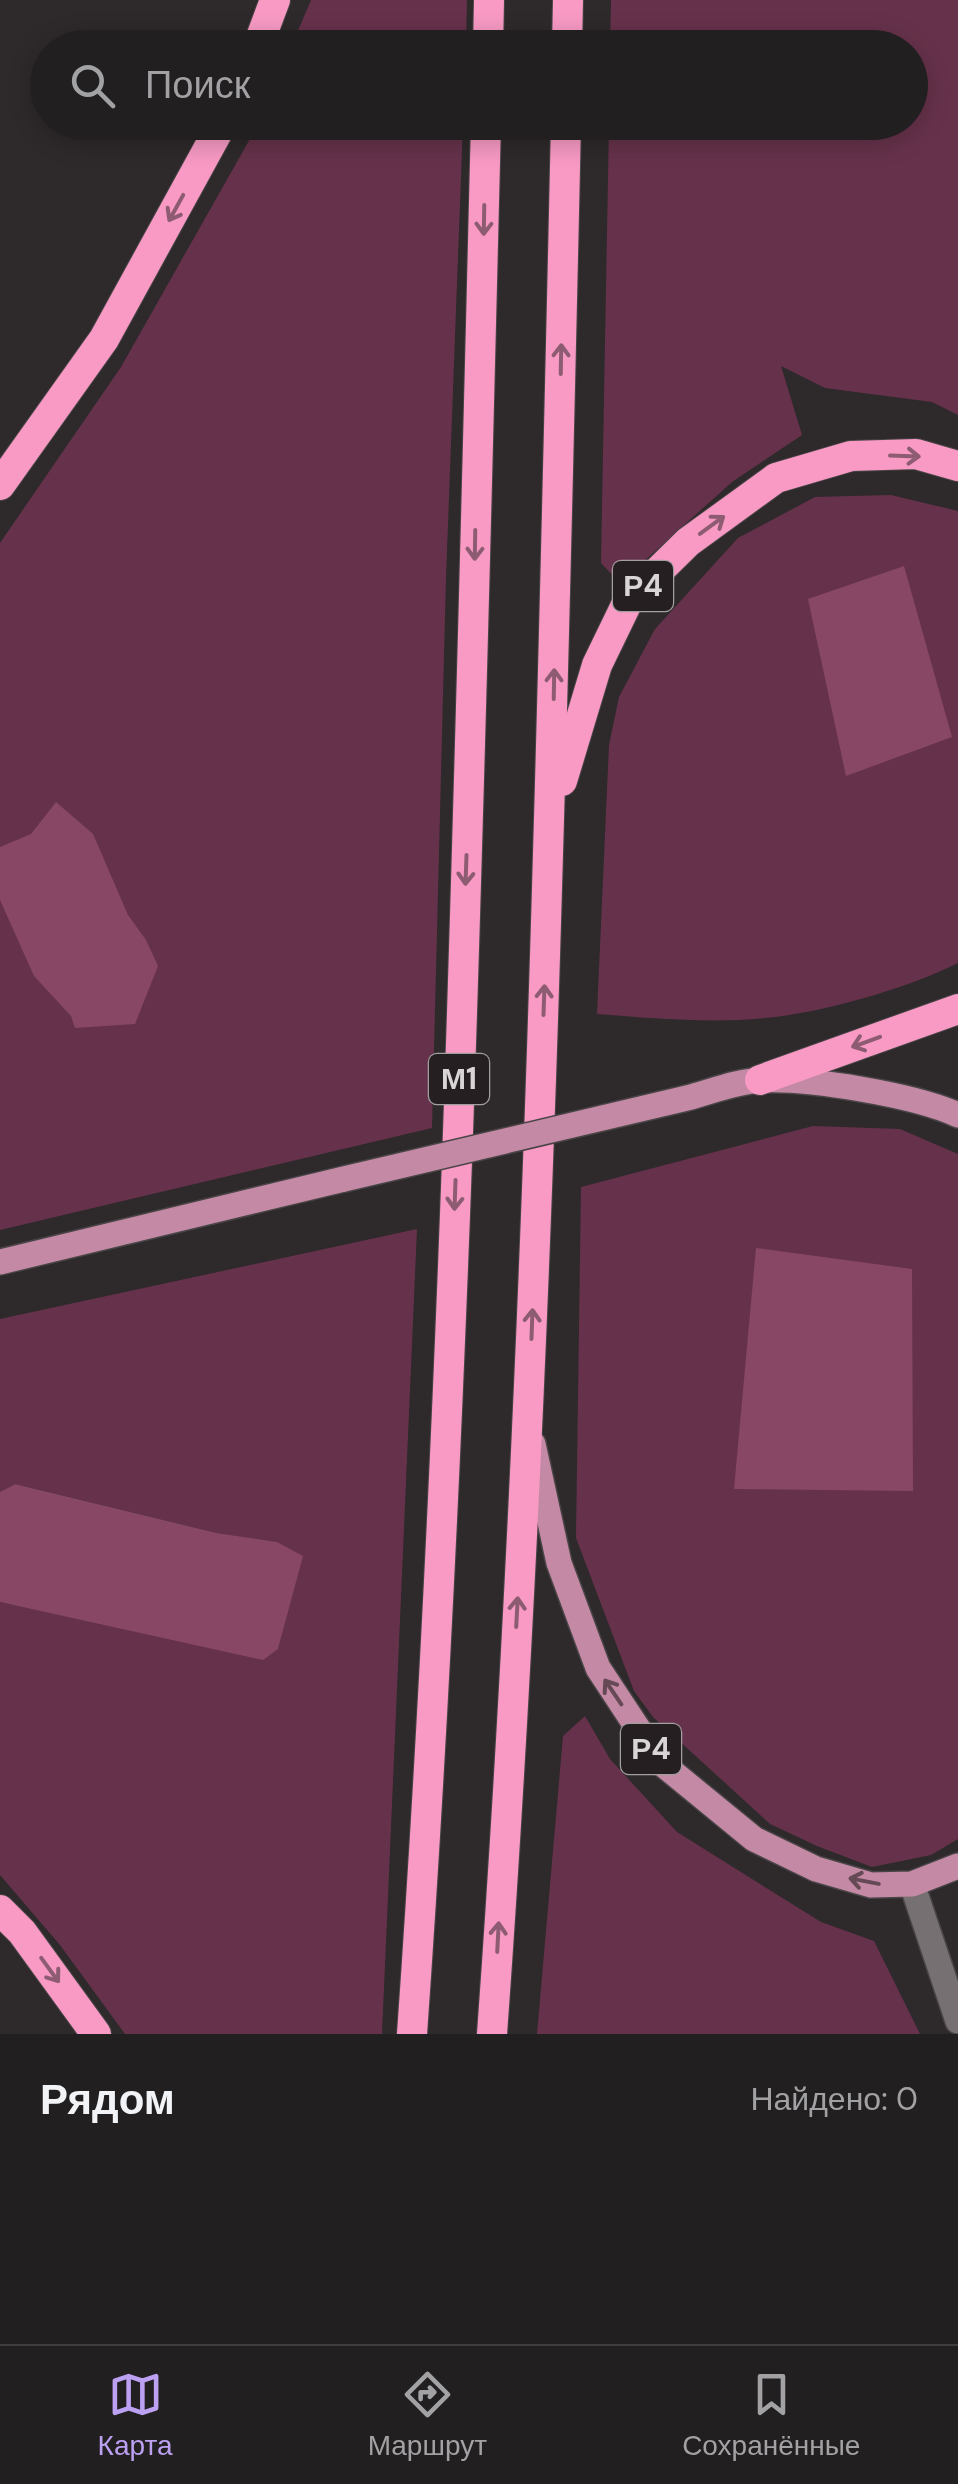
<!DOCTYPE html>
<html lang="ru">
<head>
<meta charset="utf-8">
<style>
	:root { --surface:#221f20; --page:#2a2729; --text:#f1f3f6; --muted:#a2a2a5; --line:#3f3d3e; --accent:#bca0f2 }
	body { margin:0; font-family:"DM Sans",sans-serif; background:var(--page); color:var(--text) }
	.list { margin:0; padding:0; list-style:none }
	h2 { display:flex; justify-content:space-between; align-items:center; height:130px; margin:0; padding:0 40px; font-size:42px }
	h2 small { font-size:32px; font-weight:400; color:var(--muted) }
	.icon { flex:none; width:55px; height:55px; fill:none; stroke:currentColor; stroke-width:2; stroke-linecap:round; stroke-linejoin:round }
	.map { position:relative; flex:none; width:958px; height:2034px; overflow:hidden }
	.search { position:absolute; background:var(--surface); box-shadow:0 5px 25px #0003; left:30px; right:30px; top:30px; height:110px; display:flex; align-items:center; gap:25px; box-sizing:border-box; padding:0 35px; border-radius:55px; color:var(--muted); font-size:38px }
	.sheet { height:310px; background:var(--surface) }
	nav { display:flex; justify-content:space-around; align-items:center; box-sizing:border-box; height:140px; border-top:2px solid var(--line); background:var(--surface); font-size:28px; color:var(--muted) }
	nav a { display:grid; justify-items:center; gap:5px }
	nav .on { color:var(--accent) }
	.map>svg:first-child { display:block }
	.green { fill:#66324b }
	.water { fill:#874765 }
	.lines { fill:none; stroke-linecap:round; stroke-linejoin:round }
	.street-casing { stroke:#494446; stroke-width:28 }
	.primary-casing { stroke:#494446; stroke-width:28 }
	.highway-casing { stroke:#494446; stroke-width:32 }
	.street { stroke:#777073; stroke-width:25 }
	.primary { stroke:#c489a4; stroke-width:25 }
	.highway { stroke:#f89ac4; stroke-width:30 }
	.primary-bridge-casing { stroke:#494446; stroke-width:28; stroke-linecap:butt }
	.primary-bridge { stroke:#c489a4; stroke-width:25 }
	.oneway { stroke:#8e5c72 }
	.oneway2 { stroke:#654955 }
	.labels { text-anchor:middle; stroke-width:8; stroke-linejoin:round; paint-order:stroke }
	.shield { fill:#251f21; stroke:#a39ea0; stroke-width:2.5 }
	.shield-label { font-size:30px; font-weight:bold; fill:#d9d5d6 }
</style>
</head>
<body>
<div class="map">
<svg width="958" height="2034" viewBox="0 0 958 2034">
	<rect width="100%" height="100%" fill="#2e292b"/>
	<g class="green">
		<polygon points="311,0 467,0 466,47 291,47"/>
		<polygon points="611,0 958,0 958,415 932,402 825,388 781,366 802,435 732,482 632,572 617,580 601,563 609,123 910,122 910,48 610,47"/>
		<polygon points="259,123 463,123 446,577 432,1128 0,1230 0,543 121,367"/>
		<path d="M891,495L958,511V963C912,986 841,1007 789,1015C727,1025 660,1019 597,1014L609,745L619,697L655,629L738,538L815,497Z"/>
		<polygon points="813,1126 900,1129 958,1154 958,1839 931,1855 872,1867 817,1846 770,1824 653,1717 634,1691 576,1538 581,1187"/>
		<polygon points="417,1229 382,2034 125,2034 60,1945 0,1875 0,1602 157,1635 278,1649 302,1556 276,1542 217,1533 15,1484 0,1492 0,1319"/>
		<polygon points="585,1716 610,1759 677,1832 821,1922 874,1941 920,2034 537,2034 563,1736"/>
	</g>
	<g class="water">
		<polygon points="904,566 952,737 846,776 808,599"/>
		<polygon points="56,802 93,834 128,915 146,940 158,966 135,1024 75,1028 71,1016 34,976 0,900 0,847 31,834"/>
		<polygon points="756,1248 912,1269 913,1491 734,1489"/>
		<polygon points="15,1484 217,1533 277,1542 303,1556 278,1649 263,1660 0,1602 0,1492"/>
	</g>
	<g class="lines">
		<defs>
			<polyline id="street" points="912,1884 958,2021"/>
			<g id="primary">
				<path d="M687,1098C710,1092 737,1081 762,1080C810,1078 915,1095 958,1115"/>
				<polyline points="0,1262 344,1179"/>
				<polyline points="533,1444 559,1563 598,1668 660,1762 754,1839 816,1869 871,1885 912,1884 958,1866"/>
			</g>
			<g id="highway">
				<polyline points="257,48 275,0"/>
				<polyline points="488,48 489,0"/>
				<polyline points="567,48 568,0"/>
				<polyline points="0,485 104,339 223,122"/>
				<polyline points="562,781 597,665 628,601 688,542 776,478 851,456 916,454 958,466"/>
				<polyline points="760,1080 958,1009"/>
				<polyline points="0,1910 22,1932 96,2034"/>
				<path d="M412,2034C457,1398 470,760 486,122"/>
				<path d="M492,2034C538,1398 552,760 566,122"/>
			</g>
		</defs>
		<use href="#street" class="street-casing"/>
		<use href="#primary" class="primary-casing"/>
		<use href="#highway" class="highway-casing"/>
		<use href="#street" class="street"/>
		<use href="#primary" class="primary"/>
		<use href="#highway" class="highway"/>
		<defs>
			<polyline id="primary-bridge" points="344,1179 687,1098"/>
		</defs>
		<use href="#primary-bridge" class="primary-bridge-casing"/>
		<use href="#primary-bridge" class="primary-bridge"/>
	</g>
	<defs><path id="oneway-shaft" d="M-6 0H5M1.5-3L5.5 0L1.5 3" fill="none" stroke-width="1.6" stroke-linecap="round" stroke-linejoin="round" transform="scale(2.5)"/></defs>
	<g class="oneway">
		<use href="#oneway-shaft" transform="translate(176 208) rotate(119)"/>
		<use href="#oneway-shaft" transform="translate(484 220) rotate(91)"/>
		<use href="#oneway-shaft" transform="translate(561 359) rotate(-89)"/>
		<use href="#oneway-shaft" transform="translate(905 456) rotate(2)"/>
		<use href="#oneway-shaft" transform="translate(712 525) rotate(-36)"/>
		<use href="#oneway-shaft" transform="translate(475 545) rotate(91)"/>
		<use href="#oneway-shaft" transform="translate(554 684) rotate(-89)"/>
		<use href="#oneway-shaft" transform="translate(466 870) rotate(92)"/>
		<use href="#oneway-shaft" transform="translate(544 1000) rotate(-88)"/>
		<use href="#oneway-shaft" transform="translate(866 1042) rotate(160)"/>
		<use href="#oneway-shaft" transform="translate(455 1195) rotate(92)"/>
		<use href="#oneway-shaft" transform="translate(532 1324) rotate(-88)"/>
		<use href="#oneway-shaft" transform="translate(517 1612) rotate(-87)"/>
		<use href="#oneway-shaft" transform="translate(498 1937) rotate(-87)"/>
		<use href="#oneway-shaft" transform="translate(50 1970) rotate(54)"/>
	</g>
	<g class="oneway2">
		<use href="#oneway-shaft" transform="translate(613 1692) rotate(-124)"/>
		<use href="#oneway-shaft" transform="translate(864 1881) rotate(-169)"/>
	</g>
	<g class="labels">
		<g class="shield">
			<rect x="613" y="561" width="60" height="50" rx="8"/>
			<rect x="429" y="1054" width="60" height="50" rx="8"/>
			<rect x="621" y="1724" width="60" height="50" rx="8"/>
		</g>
		<g class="shield-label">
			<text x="643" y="596">Р4</text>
			<text x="459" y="1089">М1</text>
			<text x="651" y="1759">Р4</text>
		</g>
	</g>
</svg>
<div class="search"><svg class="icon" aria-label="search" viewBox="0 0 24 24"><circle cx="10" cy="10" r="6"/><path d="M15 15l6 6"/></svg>Поиск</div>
</div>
<section class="sheet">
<h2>Рядом<small>Найдено: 0</small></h2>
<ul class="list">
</ul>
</section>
<nav>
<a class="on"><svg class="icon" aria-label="map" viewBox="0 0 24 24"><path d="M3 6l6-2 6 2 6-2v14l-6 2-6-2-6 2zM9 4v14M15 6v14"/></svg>Карта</a>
<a><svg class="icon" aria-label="directions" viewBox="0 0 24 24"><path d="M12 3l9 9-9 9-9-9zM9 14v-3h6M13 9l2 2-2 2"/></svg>Маршрут</a>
<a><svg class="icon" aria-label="saved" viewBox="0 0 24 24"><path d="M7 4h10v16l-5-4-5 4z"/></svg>Сохранённые</a>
</nav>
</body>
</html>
